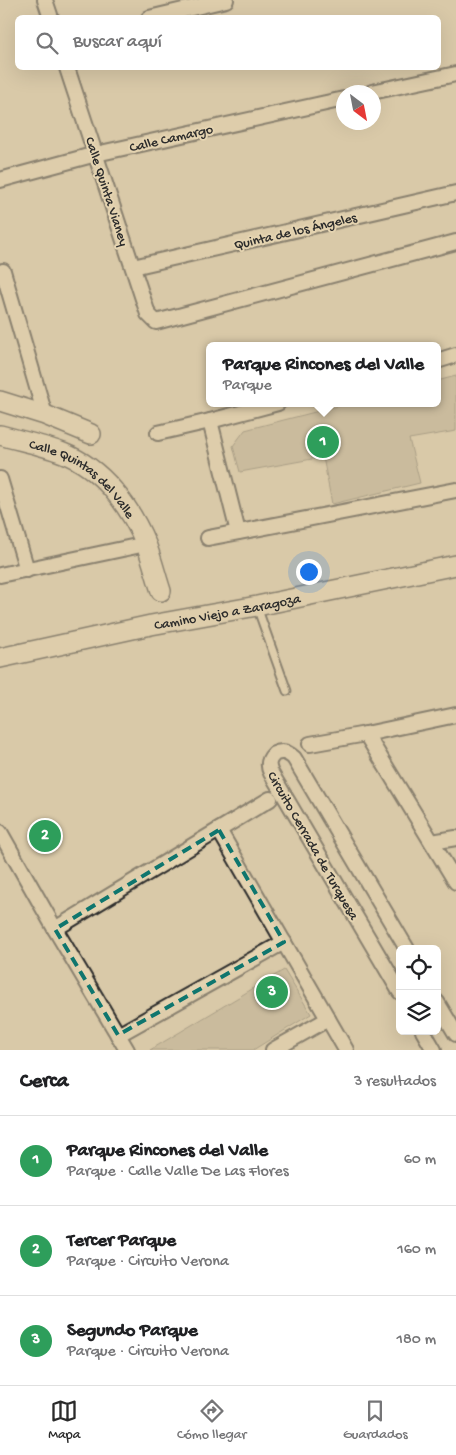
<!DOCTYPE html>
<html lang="es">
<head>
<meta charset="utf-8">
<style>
	:root { --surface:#fff; --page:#f2f2f2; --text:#202124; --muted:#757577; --line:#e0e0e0; --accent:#2b2b2b }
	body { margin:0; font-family:"Gochi Hand",sans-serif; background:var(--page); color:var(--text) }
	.controls { position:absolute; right:15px; bottom:15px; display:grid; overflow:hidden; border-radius:8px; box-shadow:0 5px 20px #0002 }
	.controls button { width:45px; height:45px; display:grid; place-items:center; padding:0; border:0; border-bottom:1px solid var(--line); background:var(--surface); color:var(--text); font:25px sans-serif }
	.compass { position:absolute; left:336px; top:85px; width:45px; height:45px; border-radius:50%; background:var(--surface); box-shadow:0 5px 20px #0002; rotate:148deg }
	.you { position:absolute; left:308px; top:571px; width:18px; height:18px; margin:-12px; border:4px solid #fff; border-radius:50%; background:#1a73e8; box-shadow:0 0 0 8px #1a73e833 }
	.badge { display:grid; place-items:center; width:32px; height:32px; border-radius:50%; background:var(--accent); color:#fff; font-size:16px; font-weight:700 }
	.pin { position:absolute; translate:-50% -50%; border:2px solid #fff; box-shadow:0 1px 5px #0006 }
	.popup { position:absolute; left:206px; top:342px; width:235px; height:65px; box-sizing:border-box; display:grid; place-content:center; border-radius:8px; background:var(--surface); filter:drop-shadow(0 1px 4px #0005); font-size:16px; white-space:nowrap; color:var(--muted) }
	.popup b { font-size:19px; color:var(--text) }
	.popup::after { content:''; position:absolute; left:50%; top:100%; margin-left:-10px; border:10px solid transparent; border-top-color:var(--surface) }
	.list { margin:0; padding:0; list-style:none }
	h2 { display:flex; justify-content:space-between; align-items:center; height:65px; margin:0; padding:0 20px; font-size:21px }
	h2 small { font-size:16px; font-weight:400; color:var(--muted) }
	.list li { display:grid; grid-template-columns:32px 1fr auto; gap:15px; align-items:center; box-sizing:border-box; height:90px; padding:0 20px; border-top:1px solid var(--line) }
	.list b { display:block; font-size:19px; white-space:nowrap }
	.list p { margin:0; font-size:16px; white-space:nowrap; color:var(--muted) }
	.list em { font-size:16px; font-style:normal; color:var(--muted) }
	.icon { flex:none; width:28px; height:28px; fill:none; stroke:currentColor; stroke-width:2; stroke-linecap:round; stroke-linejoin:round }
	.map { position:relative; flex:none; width:456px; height:1050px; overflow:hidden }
	.search { position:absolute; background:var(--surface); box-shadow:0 5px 20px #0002; left:15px; right:15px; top:15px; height:55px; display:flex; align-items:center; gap:12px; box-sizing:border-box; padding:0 18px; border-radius:8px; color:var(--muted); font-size:19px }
	.sheet { height:335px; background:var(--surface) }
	nav { display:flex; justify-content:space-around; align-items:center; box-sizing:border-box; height:70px; border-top:1px solid var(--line); background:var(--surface); font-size:14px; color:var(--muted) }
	nav a { display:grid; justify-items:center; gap:2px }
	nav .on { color:var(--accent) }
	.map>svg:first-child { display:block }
	.green { fill:#b9ac90; stroke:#726c5e }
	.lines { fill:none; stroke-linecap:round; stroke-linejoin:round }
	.lane-casing { stroke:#2b2b2b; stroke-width:11 }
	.street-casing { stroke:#2b2b2b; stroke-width:18 }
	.secondary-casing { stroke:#2b2b2b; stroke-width:22 }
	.lane { stroke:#e4d3b0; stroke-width:7 }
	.street { stroke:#e4d3b0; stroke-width:14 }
	.secondary { stroke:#e4d3b0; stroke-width:19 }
	.marked { fill:none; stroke:#0f766e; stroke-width:4; stroke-dasharray:10 6; stroke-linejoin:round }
	.labels { text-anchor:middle; stroke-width:4; stroke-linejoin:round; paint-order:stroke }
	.street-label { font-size:14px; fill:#2b2b2b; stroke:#e4d3b0 }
</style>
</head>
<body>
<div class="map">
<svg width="456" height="1050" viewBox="0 0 456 1050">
	<rect width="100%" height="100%" fill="#d9c9a8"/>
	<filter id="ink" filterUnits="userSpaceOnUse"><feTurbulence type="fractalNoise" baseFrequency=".02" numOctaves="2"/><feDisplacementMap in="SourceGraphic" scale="10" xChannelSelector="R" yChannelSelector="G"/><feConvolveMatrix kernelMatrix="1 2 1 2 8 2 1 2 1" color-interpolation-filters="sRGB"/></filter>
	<g filter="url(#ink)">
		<g class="green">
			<polygon points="456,376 456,431 409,439 420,483 332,504 323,457 240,472 233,446 245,430 350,403 437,403 437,381"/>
			<polygon points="284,970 311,1014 253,1050 150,1050"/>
		</g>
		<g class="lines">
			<defs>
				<polyline id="lane" points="257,607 287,691"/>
				<g id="street">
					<polyline points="45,0 51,18"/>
					<polyline points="149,18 226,0"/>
					<polyline points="67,68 148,314 156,322 456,242"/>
					<polyline points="372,92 456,74"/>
					<polyline points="0,180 96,154 344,99"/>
					<polyline points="133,267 456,193"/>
					<polyline points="3,271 45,415"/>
					<polyline points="437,361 456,355"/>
					<polyline points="210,421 238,532"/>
					<polyline points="158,433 210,421 278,403"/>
					<polyline points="0,479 27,570"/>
					<polyline points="208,538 456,490"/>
					<polyline points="0,575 146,544"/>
					<polyline points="366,734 456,882"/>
					<polyline points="310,744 366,734 456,715"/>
					<polyline points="219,830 346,1050"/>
					<polyline points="0,832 55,929 127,1050"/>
					<polyline points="432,842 456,838"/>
					<polyline points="55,929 270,799"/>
					<path d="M400,992L271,773C267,765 268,760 274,754C282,750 287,752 294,758L407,949"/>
					<polyline points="437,1002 456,1034"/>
					<polyline points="423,1031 434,1050"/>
					<polyline points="118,1035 284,942"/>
					<polyline points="273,1050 328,1019"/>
				</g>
				<g id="secondary">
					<polyline points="0,401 45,415 91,434"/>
					<path id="s1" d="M0,435C21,441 43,445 63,453C102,468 130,506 146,544C152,559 156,576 161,591"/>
					<path id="s2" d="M0,658L151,625L257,606L456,565"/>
				</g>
			</defs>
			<use href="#lane" class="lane-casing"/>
			<use href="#street" class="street-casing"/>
			<use href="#secondary" class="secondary-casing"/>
			<use href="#lane" class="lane"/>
			<use href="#street" class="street"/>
			<use href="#secondary" class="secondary"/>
		</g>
	</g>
	<path d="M0 0H456V1050H0ZM219,830L284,942L118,1035L55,929Z" fill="#d9c9a8" fill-opacity=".55" fill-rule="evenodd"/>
	<path class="marked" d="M219,830L284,942L118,1035L55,929Z"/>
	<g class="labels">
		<g class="street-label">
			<text transform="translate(171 137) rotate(-13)" y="5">Calle Camargo</text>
			<text transform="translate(108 191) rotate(72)" y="5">Calle Quinta Vianey</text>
			<text transform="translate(295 230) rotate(-13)" y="5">Quinta de los Ángeles</text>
			<text dy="5" stroke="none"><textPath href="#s1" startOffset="96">Calle Quintas del Valle</textPath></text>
			<text dy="5" stroke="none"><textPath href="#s2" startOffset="232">Camino Viejo a Zaragoza</textPath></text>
			<text transform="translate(314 845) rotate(60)" y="5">Circuito Cerrada de Turquesa</text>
		</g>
	</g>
</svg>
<div class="controls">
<button><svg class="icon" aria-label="locate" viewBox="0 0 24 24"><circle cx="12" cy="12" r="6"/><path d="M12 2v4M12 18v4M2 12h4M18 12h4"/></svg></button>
<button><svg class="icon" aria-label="layers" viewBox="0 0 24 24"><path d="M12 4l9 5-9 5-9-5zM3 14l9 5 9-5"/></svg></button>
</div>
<svg class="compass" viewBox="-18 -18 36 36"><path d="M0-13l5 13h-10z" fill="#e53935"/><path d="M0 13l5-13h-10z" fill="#757577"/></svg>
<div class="you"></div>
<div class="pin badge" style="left:323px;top:442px;background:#2e9e5b">1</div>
<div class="popup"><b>Parque Rincones del Valle</b>Parque</div>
<div class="pin badge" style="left:45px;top:836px;background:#2e9e5b">2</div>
<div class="pin badge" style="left:272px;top:992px;background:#2e9e5b">3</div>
<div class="search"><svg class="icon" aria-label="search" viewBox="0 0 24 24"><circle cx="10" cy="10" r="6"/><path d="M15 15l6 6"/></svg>Buscar aquí</div>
</div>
<section class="sheet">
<h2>Cerca<small>3 resultados</small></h2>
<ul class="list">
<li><span class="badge" style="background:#2e9e5b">1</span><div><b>Parque Rincones del Valle</b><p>Parque · Calle Valle De Las Flores</p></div><em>60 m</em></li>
<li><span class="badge" style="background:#2e9e5b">2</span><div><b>Tercer Parque</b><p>Parque · Circuito Verona</p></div><em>160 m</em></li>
<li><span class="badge" style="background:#2e9e5b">3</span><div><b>Segundo Parque</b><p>Parque · Circuito Verona</p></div><em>180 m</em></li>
</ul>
</section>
<nav>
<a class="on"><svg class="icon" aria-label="map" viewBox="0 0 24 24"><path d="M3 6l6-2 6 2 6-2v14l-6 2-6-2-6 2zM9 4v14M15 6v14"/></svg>Mapa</a>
<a><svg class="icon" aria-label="directions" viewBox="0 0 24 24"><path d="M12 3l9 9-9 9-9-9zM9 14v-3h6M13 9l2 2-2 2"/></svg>Cómo llegar</a>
<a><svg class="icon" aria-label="saved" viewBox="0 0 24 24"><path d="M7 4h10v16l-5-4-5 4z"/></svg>Guardados</a>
</nav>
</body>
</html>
